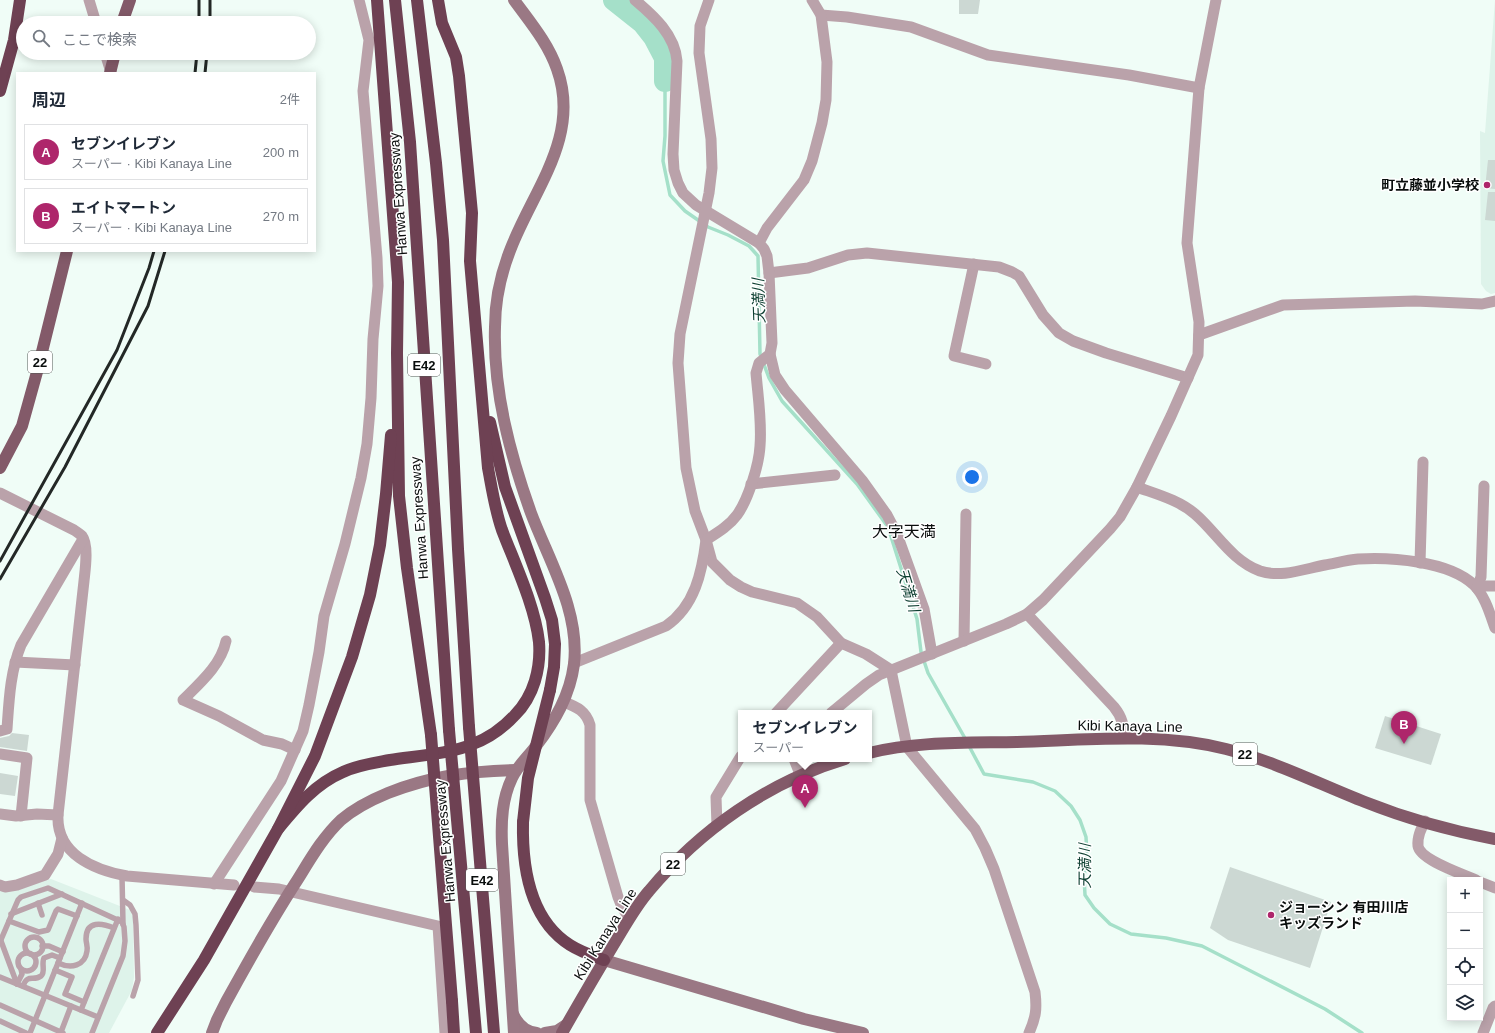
<!DOCTYPE html>
<html lang="ja">
<head>
<meta charset="utf-8">
<style>
	:root { --surface:#fff; --page:#f2f2f3; --text:#1f2937; --muted:#747a83; --line:#e0e1e3; --accent:#ae266b }
	body { margin:0; font-family:Arial,"Noto Sans JP",sans-serif; background:var(--page); color:var(--text) }
	.controls { position:absolute; right:12px; bottom:12px; display:grid; overflow:hidden; border-radius:0px; box-shadow:0 2px 10px #0003 }
	.controls button { width:36px; height:36px; display:grid; place-items:center; padding:0; border:0; border-bottom:1px solid var(--line); background:var(--surface); color:var(--text); font:20px sans-serif }
	.you { position:absolute; left:972px; top:477px; width:14px; height:14px; margin:-10px; border:3px solid #fff; border-radius:50%; background:#1a73e8; box-shadow:0 0 0 6px #1a73e833 }
	.badge { display:grid; place-items:center; width:26px; height:26px; border-radius:50%; background:var(--accent); color:#fff; font-size:13px; font-weight:700 }
	.pin { position:absolute; translate:-50% -33px; filter:drop-shadow(0 1px 2px #0008) }
	.pin::after { content:''; position:absolute; top:21px; width:14px; height:12px; background:inherit; clip-path:polygon(0 0,100% 0,50% 100%) }
	.popup { position:absolute; left:738px; top:710px; width:134px; height:52px; box-sizing:border-box; display:grid; place-content:center; border-radius:0px; background:var(--surface); filter:drop-shadow(0 1px 3px #0005); font-size:13px; white-space:nowrap; color:var(--muted) }
	.popup b { font-size:15px; color:var(--text) }
	.popup::after { content:''; position:absolute; left:50%; top:100%; margin-left:-8px; border:8px solid transparent; border-top-color:var(--surface) }
	.list { margin:0; padding:0; list-style:none }
	h2 { display:flex; justify-content:space-between; align-items:center; height:52px; margin:0; padding:0 16px; font-size:17px }
	h2 small { font-size:13px; font-weight:400; color:var(--muted) }
	.list li { display:grid; grid-template-columns:26px 1fr auto; gap:12px; align-items:center; box-sizing:border-box; height:56px; margin:0 8px 8px; padding:0 8px; border:1px solid var(--line); border-radius:0px }
	.list b { display:block; font-size:15px; white-space:nowrap }
	.list p { margin:0; font-size:13px; white-space:nowrap; color:var(--muted) }
	.list em { font-size:13px; font-style:normal; color:var(--muted) }
	.icon { flex:none; width:22px; height:22px; fill:none; stroke:currentColor; stroke-width:2; stroke-linecap:round; stroke-linejoin:round }
	.map { position:relative; flex:none; width:1495px; height:1033px; overflow:hidden }
	.search { position:absolute; background:var(--surface); box-shadow:0 2px 10px #0003; left:16px; top:16px; width:300px; height:44px; display:flex; align-items:center; gap:10px; box-sizing:border-box; padding:0 14px; border-radius:22px; color:var(--muted); font-size:15px }
	.panel { position:absolute; background:var(--surface); box-shadow:0 2px 10px #0003; left:16px; top:72px; width:300px; height:180px; border-radius:0px }
	.map>svg:first-child { display:block }
	.built { fill:#def3ea }
	.lines { fill:none; stroke-linecap:round; stroke-linejoin:round }
	.stream { stroke:#a5e0c9; stroke-width:3.5 }
	.river { stroke:#a5e0c9; stroke-width:22 }
	.building { fill:#ccd8d3 }
	.lane { stroke:#baa2aa; stroke-width:5.5 }
	.street { stroke:#baa2aa; stroke-width:11 }
	.secondary { stroke:#9a7884; stroke-width:12 }
	.primary { stroke:#835a69; stroke-width:12 }
	.highway { stroke:#6e4153; stroke-width:12 }
	.rail { stroke:#232826; stroke-width:3 }
	.highway-bridge { stroke:#6e4153; stroke-width:12 }
	.poi-dot { fill:#ae266b; stroke:#fff; stroke-width:1.5 }
	.labels { text-anchor:middle; stroke-width:3; stroke-linejoin:round; paint-order:stroke }
	.shield { fill:#fff; stroke:#535655; stroke-width:1 }
	.shield-label { font-size:13px; font-weight:bold; fill:#090d0c }
	.poi-label { font-size:14px; font-weight:bold; fill:#090d0c; stroke:#fff; text-anchor:end }
	.street-label { font-size:14px; fill:#090d0c; stroke:#fff }
	.water-label { font-size:15px; font-style:italic; fill:#0d3f31; stroke:#fff }
	.quarter-label { font-size:16px; fill:#090d0c; stroke:#fff }
</style>
</head>
<body>
<div class="map">
<svg width="1495" height="1033" viewBox="0 0 1495 1033">
	<rect width="100%" height="100%" fill="#f0fdf7"/>
	<g class="built">
		<polygon points="1495,0 1495,293 1491,294 1486,291 1481,284 1480,131 1485,133"/>
		<polygon points="51,879 130,910 133,917 134,977 132,990 109,1033 0,1033 0,887"/>
	</g>
	<g class="lines">
		<g class="stream">
			<polyline points="665,81 665,136 663,161 670,195 685,211 708,227 728,235 749,246 758,256 760,354 769,378 782,401 857,484 888,527 917,619 921,652 928,673 966,740"/>
			<polyline points="969,746 984,774 1033,782 1055,791 1071,806 1080,820 1086,837 1087,856 1084,876 1085,895 1094,908 1110,924 1131,934 1166,938 1202,946 1325,1009 1362,1033"/>
		</g>
		<polyline class="river" points="614,0 643,23 654,37 665,58 665,81"/>
	</g>
	<g class="building">
		<polygon points="959,0 980,0 978,14 959,14"/>
		<polygon points="1488,160 1495,160 1495,189 1485,188"/>
		<polygon points="1488,192 1495,192 1495,221 1485,220"/>
		<polygon points="1385,716 1441,734 1431,765 1375,748"/>
		<polygon points="12,733 29,735 27,751 0,747 0,738 9,736"/>
		<polygon points="0,773 18,776 15,796 0,794"/>
		<polygon points="1230,867 1331,902 1310,968 1228,940 1210,928"/>
	</g>
	<g class="lines">
		<g class="lane">
			<polyline points="122,876 123,924"/>
			<polyline points="123,900 130,905 135,914 136,925 138,980 133,996"/>
			<polyline points="38,903 42,915"/>
			<polyline points="11,914 62,894"/>
			<polyline points="9,921 39,932 48,930 56,911 58,909 77,916"/>
			<circle cx="34" cy="946" r="9"/>
			<polyline points="1,941 17,984"/>
			<polyline points="0,942 18,900 21,897 48,888 122,922 124,927 125,941 123,956 92,1033"/>
			<polyline points="42,946 49,946 63,952"/>
			<circle cx="27" cy="962" r="9"/>
			<path d="M58,963C71,969 85,966 87,951C88,947 86,943 86,939C86,920 102,923 114,928"/>
			<polyline points="55,970 72,977 65,994 84,1002"/>
			<polyline points="0,977 98,1017"/>
			<polyline points="17,984 22,974 21,969"/>
			<path d="M23,986C28,973 33,982 41,976C46,972 41,964 44,958L52,955L60,958"/>
			<polyline points="0,1005 63,1033"/>
			<polyline points="81,1010 118,919"/>
			<polyline points="0,1021 26,1033"/>
			<polyline points="61,1032 71,1006"/>
			<polyline points="30,1033 82,903"/>
		</g>
		<g class="street">
			<polyline points="89,0 96,23"/>
			<path d="M635,0C654,16 675,35 677,61L673,154L674,170L678,183L683,193L696,205L759,243"/>
			<path d="M709,0L700,26L699,53L711,139L712,168L709,193L680,334L678,363L686,468L695,511L706,540L712,562L730,580L741,587L752,592L797,603L817,617L841,643L866,654L891,670L907,747L975,829L985,848L994,869L1035,992C1037,1009 1036,1017 1029,1033"/>
			<polyline points="821,15 847,17 911,27 988,55 1129,75 1199,88"/>
			<polyline points="105,53 111,72"/>
			<polyline points="974,264 954,356 986,364"/>
			<polyline points="769,273 808,268 848,255 867,253 999,267 1012,272 1019,276 1043,315 1059,333 1073,341 1106,353 1188,378"/>
			<polyline points="1199,335 1283,305 1415,301 1482,304 1495,301"/>
			<polyline points="770,354 775,375 785,390 862,480 887,515 897,534 924,609 932,654"/>
			<polyline points="751,484 835,475"/>
			<path d="M1137,487C1156,494 1179,500 1195,514C1217,533 1231,560 1260,571C1281,578 1304,569 1325,565C1336,563 1347,560 1358,559C1391,557 1449,561 1474,585C1485,596 1490,614 1495,628"/>
			<path d="M0,493L74,530C77,532 80,534 82,536C89,545 85,571 84,581L58,815C56,854 94,870 127,876L234,885"/>
			<polyline points="1420,563 1423,462"/>
			<polyline points="1477,588 1481,577 1484,486"/>
			<polyline points="1477,588 1486,586 1495,586"/>
			<path d="M1027,614L1114,707C1122,717 1124,725 1124,738"/>
			<path d="M226,641C221,665 200,683 183,700L219,716L263,740L282,744L295,750"/>
			<polyline points="964,641 966,514"/>
			<polyline points="15,662 75,665"/>
			<path d="M574,663L666,626C695,606 702,572 706,540C717,533 729,526 737,515C748,500 759,465 760,446C762,422 758,397 756,373L759,363L770,354L772,343L769,273L767,256L764,249L759,243L767,228L804,180L812,161L822,123L826,100L827,62L821,15L812,0"/>
			<path d="M564,702C577,707 586,711 590,725V800L618,897L622,907L629,918"/>
			<polyline points="776,713 841,643"/>
			<polyline points="831,713 866,684 879,675 1006,624 1027,614 1043,600 1110,529 1120,517 1137,487 1171,416 1198,355 1199,322 1187,243 1199,88 1216,0"/>
			<path d="M0,731L7,729C9,701 10,672 21,645L83,539"/>
			<polyline points="0,754 27,758 21,816"/>
			<polyline points="794,759 800,774"/>
			<polyline points="0,814 16,816 37,814 58,815"/>
			<path d="M1425,821C1421,829 1417,837 1418,846C1420,860 1463,874 1476,880"/>
			<polyline points="717,826 716,797 741,756"/>
			<polyline points="1480,882 1495,888"/>
			<polyline points="214,884 281,781 303,731 309,705 319,652 324,616 345,544 361,478 367,444 371,398 373,339 378,286 377,258 363,91 369,40 359,0"/>
			<polyline points="0,885 5,887 17,885 45,875 58,854 62,838"/>
			<polyline points="254,887 279,889 438,926 445,1033"/>
			<polyline points="1483,1033 1493,1008 1495,1006"/>
		</g>
		<g class="secondary">
			<polyline points="604,960 804,1019 863,1033"/>
			<path d="M513,1014C518,1025 525,1032 537,1033"/>
			<path d="M212,1033L217,1020L226,1002C249,960 272,919 298,879C311,858 323,837 341,820C355,808 371,800 388,793C431,776 470,771 516,770"/>
			<path d="M514,1033L502,844C501,821 502,799 512,778C518,765 528,757 536,746C555,721 570,695 574,664C580,611 549,561 531,513C510,454 493,391 495,327C495,301 501,273 511,248C534,189 581,136 557,69C548,43 530,22 514,0"/>
			<polyline points="545,1033 557,1031 566,1025"/>
		</g>
		<g class="primary">
			<polyline points="122,23 130,0"/>
			<polyline points="110,73 115,53"/>
			<polyline points="0,468 22,426 37,372 67,251"/>
			<path d="M869,753C916,741 969,743 1017,742C1086,740 1158,732 1226,749C1274,761 1319,784 1365,802C1405,818 1452,831 1495,839"/>
			<path d="M562,1033C579,1003 596,974 614,944C625,926 635,907 649,891C700,830 768,782 845,759"/>
		</g>
		<g class="highway">
			<polyline points="377,0 398,282 397,353 399,496 407,568 431,735"/>
			<polyline points="395,0 410,142 449,730"/>
			<polyline points="417,0 436,163 443,240 458,549 469,727"/>
			<polyline points="0,91 14,40 20,0"/>
			<polyline points="490,422 505,487 545,598 552,620 555,644 554,667 550,690"/>
			<path d="M523,822C522,867 529,919 570,945C581,952 593,956 604,960"/>
			<path d="M278,829C297,806 315,784 343,772C358,765 374,763 390,760C416,756 450,754 473,744C489,738 504,727 515,715C534,696 541,668 539,642C535,606 515,564 502,530C495,510 492,489 488,468L470,261L472,213L459,76L456,57L442,23L438,0"/>
			<polyline points="452,1001 454,1033"/>
			<polyline points="157,1033 204,960 278,829 315,756 352,657 370,595 380,545 386,494 391,435"/>
		</g>
		<g class="rail">
			<polyline points="210,0 210,23"/>
			<polyline points="199,23 199,0"/>
			<polyline points="195,73 197,53"/>
			<polyline points="205,73 207,53"/>
			<polyline points="0,561 117,350 149,268 154,251"/>
			<polyline points="0,579 65,467 148,306 165,251"/>
		</g>
		<g class="highway-bridge">
			<polyline points="469,727 494,1033"/>
			<polyline points="449,730 476,1033"/>
			<polyline points="431,735 452,1001"/>
			<polyline points="523,822 528,778 550,690"/>
		</g>
	</g>
	<g class="poi-dot">
		<circle cx="1487" cy="185" r="4"/>
		<circle cx="1271" cy="915" r="4"/>
	</g>
	<g class="labels">
		<g class="shield">
			<rect x="28" y="351" width="24" height="22" rx="3"/>
			<rect x="408" y="354" width="32" height="22" rx="3"/>
			<rect x="1233" y="743" width="24" height="22" rx="3"/>
			<rect x="661" y="853" width="24" height="22" rx="3"/>
			<rect x="466" y="869" width="32" height="22" rx="3"/>
		</g>
		<g class="shield-label">
			<text x="40" y="367">22</text>
			<text x="424" y="370">E42</text>
			<text x="1245" y="759">22</text>
			<text x="673" y="869">22</text>
			<text x="482" y="885">E42</text>
		</g>
		<g class="poi-label">
			<text x="1479" y="190">町立藤並小学校</text>
			<text x="1279" y="912" text-anchor="start">ジョーシン 有田川店<tspan x="1279" dy="16">キッズランド</tspan></text>
		</g>
		<g class="street-label">
			<text transform="translate(398 194) rotate(-94)" y="5">Hanwa Expressway</text>
			<text transform="translate(419 518) rotate(-94)" y="5">Hanwa Expressway</text>
			<text transform="translate(1130 726) rotate(1)" y="5">Kibi Kanaya Line</text>
			<text transform="translate(445 841) rotate(-95)" y="5">Hanwa Expressway</text>
			<text transform="translate(605 934) rotate(-58)" y="5">Kibi Kanaya Line</text>
		</g>
		<g class="water-label">
			<text transform="translate(759 301) rotate(-92)" y="5">天満川</text>
			<text transform="translate(908 590) rotate(73)" y="5">天満川</text>
			<text transform="translate(1085 866) rotate(-90)" y="5">天満川</text>
		</g>
		<g class="quarter-label">
			<text x="904" y="537">大字天満</text>
		</g>
	</g>
</svg>
<div class="controls">
<button>+</button>
<button>−</button>
<button><svg class="icon" aria-label="locate" viewBox="0 0 24 24"><circle cx="12" cy="12" r="6"/><path d="M12 2v4M12 18v4M2 12h4M18 12h4"/></svg></button>
<button><svg class="icon" aria-label="layers" viewBox="0 0 24 24"><path d="M12 4l9 5-9 5-9-5zM3 14l9 5 9-5"/></svg></button>
</div>
<div class="you"></div>
<div class="pin badge" style="left:805px;top:808px">A</div>
<div class="popup"><b>セブンイレブン</b>スーパー</div>
<div class="pin badge" style="left:1404px;top:744px">B</div>
<div class="search"><svg class="icon" aria-label="search" viewBox="0 0 24 24"><circle cx="10" cy="10" r="6"/><path d="M15 15l6 6"/></svg>ここで検索</div>
<section class="panel">
<h2>周辺<small>2件</small></h2>
<ul class="list">
<li><span class="badge">A</span><div><b>セブンイレブン</b><p>スーパー · Kibi Kanaya Line</p></div><em>200 m</em></li>
<li><span class="badge">B</span><div><b>エイトマートン</b><p>スーパー · Kibi Kanaya Line</p></div><em>270 m</em></li>
</ul>
</section>
</div>
</body>
</html>
